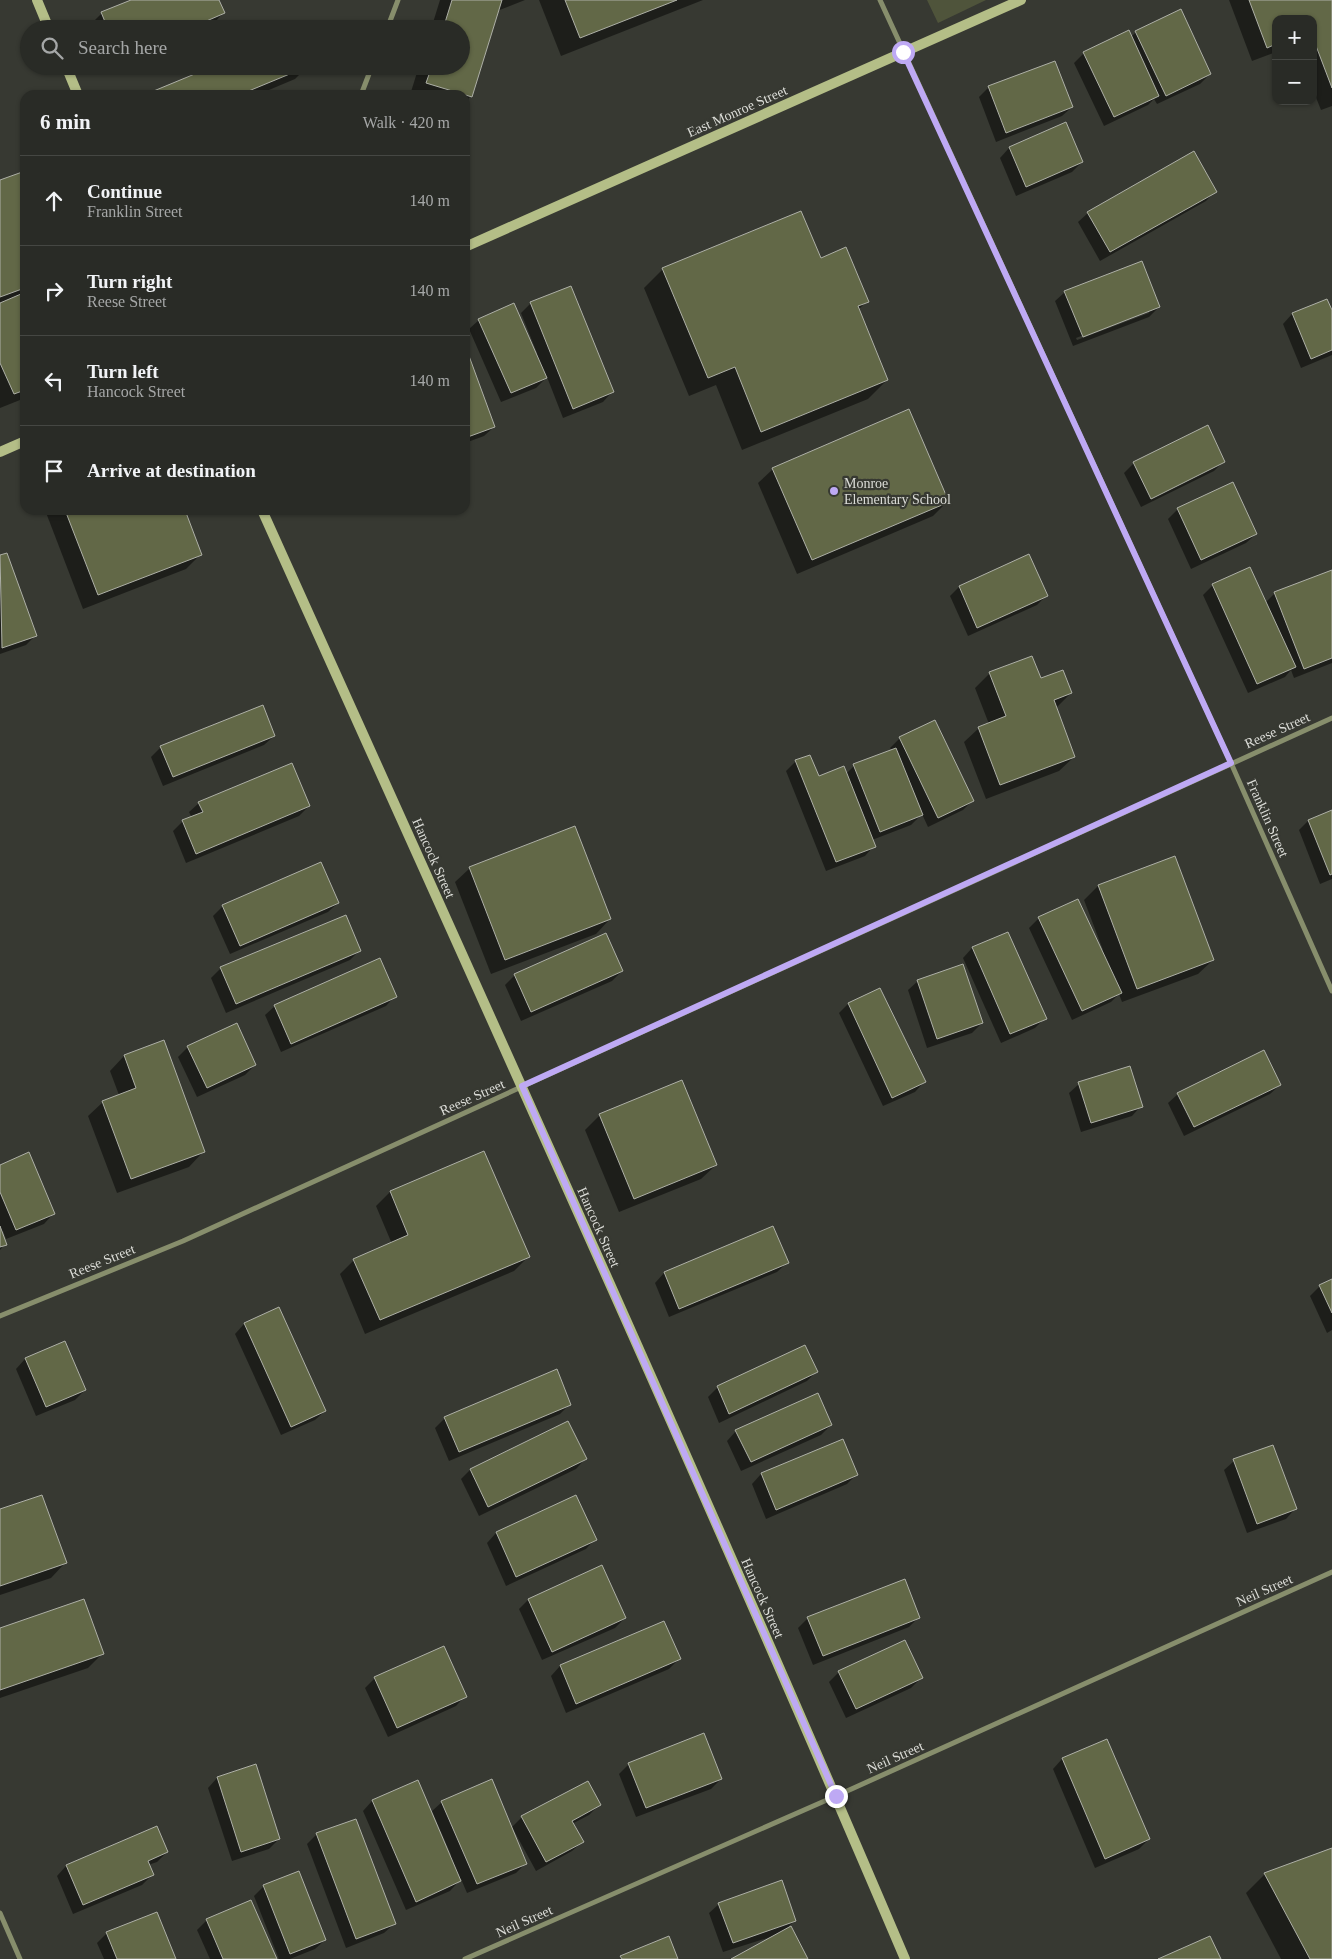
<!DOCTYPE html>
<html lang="en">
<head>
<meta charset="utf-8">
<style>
	:root { --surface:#292b26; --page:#353732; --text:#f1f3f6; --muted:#a5a7a7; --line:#454743 }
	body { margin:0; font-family:Georgia,serif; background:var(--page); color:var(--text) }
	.controls { position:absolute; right:15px; top:15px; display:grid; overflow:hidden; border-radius:10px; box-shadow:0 1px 4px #0004 }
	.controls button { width:45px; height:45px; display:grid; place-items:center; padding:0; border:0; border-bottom:1px solid var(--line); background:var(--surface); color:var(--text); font:25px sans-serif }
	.stop { position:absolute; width:15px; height:15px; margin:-11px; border:4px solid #bea9f4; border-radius:50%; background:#fff }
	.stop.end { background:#bea9f4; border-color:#fff; box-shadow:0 1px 5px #0008 }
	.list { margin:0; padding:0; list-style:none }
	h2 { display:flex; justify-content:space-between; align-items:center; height:65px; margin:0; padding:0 20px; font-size:21px }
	h2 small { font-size:16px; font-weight:400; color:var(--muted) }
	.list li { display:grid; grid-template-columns:32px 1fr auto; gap:15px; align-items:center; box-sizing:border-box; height:90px; padding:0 20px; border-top:1px solid var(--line) }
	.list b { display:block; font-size:19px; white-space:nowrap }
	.list p { margin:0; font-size:16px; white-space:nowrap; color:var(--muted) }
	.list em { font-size:16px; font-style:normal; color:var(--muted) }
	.icon { flex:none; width:28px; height:28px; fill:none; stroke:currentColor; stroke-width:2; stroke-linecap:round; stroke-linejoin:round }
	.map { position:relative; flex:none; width:1332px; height:1959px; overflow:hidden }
	.search { position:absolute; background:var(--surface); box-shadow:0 1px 4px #0004; left:20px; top:20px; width:450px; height:55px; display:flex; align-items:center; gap:12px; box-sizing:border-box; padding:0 18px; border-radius:28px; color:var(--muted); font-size:19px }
	.panel { position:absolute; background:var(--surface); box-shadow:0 1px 4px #0004; left:20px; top:90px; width:450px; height:425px; border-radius:15px }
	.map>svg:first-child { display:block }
	.green { fill:#4f543b }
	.shadow { fill:#0007; fill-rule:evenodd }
	.building { fill:#626847; stroke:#aeb0a7 }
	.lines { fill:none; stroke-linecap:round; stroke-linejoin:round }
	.street { stroke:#878e6c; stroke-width:5 }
	.secondary { stroke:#b4be87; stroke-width:10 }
	.route { stroke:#bea9f4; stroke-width:6 }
	.poi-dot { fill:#bea9f4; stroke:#373932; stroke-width:2 }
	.labels { text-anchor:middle; stroke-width:4.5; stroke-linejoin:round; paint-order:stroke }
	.street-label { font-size:14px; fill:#dbdcd7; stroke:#373932 }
	.poi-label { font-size:14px; fill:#dbdcd7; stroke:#373932; text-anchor:start }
</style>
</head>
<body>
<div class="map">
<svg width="1332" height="1959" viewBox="0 0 1332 1959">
	<rect width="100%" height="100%" fill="#373932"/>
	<polygon class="green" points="927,0 986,0 938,23"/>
	<g class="shadow">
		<polygon points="134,0 218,0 223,13 214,23 200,29 95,29 92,23 102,13"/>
		<polygon points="440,0 525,0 497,11 471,96 465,102 465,95 410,95 419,66 461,66 461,29 431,29"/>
		<polygon points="539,0 703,0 561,56"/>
		<polygon points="1229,0 1332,0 1332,106 1321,110 1313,90 1313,19 1276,19 1276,52 1252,61"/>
		<polygon points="1136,32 1210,74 1200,84 1157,104 1154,99 1148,105 1104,126 1074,63 1084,53 1131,37"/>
		<polygon points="1054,62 1072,107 1062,116 996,142 979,97 988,88"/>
		<polygon points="217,66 308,66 295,79 257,95 147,95"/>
		<polygon points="1065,124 1082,162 1072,172 1016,196 1000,158 1009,148"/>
		<polygon points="25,173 25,398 0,408 0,181"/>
		<polygon points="1215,191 1206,201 1100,261 1078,222 1088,213"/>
		<polygon points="820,260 867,301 858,310 887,380 868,399 742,450 716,385 689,396 644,288 663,269"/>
		<path d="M1065,292L1159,307L1149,317L1073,346L1055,301ZM1149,310V313L1077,340L1076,338Z"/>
		<polygon points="1327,300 1332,313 1332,355 1301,368 1283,324 1292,314"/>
		<polygon points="531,303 612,392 603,402 563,418 547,377 536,388 501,402 469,329 479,320 535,354 537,353 521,313"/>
		<polygon points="465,349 494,427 484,436 465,443"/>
		<polygon points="1224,461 1214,471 1141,507 1124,473 1134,463"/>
		<polygon points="773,469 948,501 933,516 797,574 758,483"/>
		<polygon points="1178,509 1256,534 1246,543 1191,569 1168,519"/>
		<polygon points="45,510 183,510 201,554 186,569 83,609"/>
		<polygon points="6,554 36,635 26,645 0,654 0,557"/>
		<polygon points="1332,571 1332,663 1294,678 1291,670 1285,677 1248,693 1203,595 1213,585 1265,603 1275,593"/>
		<polygon points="959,587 1046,596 1037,605 968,636 950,596"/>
		<polygon points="990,673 1040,680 1071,693 1056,708 1074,757 1059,771 986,799 964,742 979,728 989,724 975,688"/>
		<polygon points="274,736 264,745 163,786 151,757 161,747"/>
		<polygon points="900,738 972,801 963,810 928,827 922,814 911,825 872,840 874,846 865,856 826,871 786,771 796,761 818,778 846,774 854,766 892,751 890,748"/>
		<polygon points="199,803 309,806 299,816 186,863 173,831 183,821 192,818 189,812"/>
		<polygon points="1332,811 1332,879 1320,884 1299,830 1308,821"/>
		<polygon points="470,868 610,919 596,934 491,974 455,882"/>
		<polygon points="1098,886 1213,960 1198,974 1122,1002 1119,994 1111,1002 1072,1020 1029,928 1039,918 1103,950 1084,900"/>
		<polygon points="338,903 328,912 230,954 213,916 223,906"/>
		<polygon points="1007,933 1045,1018 1035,1028 1001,1043 963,958 972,948"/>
		<polygon points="359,951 350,960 226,1013 211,978 221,968"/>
		<polygon points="622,971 612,981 521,1021 505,985 515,975"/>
		<polygon points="918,981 982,1023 972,1033 927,1048 908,990"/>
		<polygon points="880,989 924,1082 915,1092 883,1106 839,1013 848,1004"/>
		<polygon points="395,996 386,1006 281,1052 265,1015 275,1006"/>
		<polygon points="188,1047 255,1065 245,1075 197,1097 178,1057"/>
		<polygon points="124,1056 203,1152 189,1167 117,1193 88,1116 103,1102 119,1095 110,1071"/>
		<polygon points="1079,1084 1141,1106 1132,1116 1081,1132 1069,1093"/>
		<polygon points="1280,1085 1270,1094 1184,1136 1168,1103 1178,1094"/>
		<polygon points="600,1115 716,1165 701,1179 619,1212 585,1130"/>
		<polygon points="0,1166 53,1214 44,1224 6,1239 3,1231 1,1232 5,1244 0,1250"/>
		<polygon points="390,1192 528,1257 514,1271 365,1334 340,1274 354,1260 392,1244 376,1206"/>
		<polygon points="772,1228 787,1263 777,1272 669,1317 655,1283 664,1273"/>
		<polygon points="1332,1280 1332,1330 1327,1333 1310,1296 1320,1286"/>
		<polygon points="279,1309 325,1411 315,1420 281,1435 235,1334 244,1324"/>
		<polygon points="64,1342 85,1390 75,1400 36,1416 16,1369 25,1359"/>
		<polygon points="804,1346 816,1372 807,1381 719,1423 708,1397 717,1388"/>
		<polygon points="570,1404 560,1414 449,1461 435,1428 445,1418"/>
		<polygon points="831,1425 821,1435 741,1471 727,1441 736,1431"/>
		<polygon points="842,1440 857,1474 847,1484 766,1519 752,1484 761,1474"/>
		<polygon points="585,1459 576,1469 479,1516 461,1479 470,1470"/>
		<polygon points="1234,1461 1295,1509 1286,1519 1247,1533 1224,1470"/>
		<polygon points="576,1497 595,1539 586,1549 506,1586 487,1543 496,1533"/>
		<polygon points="0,1511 65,1563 51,1578 0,1595"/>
		<polygon points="528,1600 625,1618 615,1628 542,1660 519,1609"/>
		<polygon points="919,1617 909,1627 813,1665 798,1628 808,1618"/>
		<polygon points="0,1630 102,1654 88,1668 0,1698"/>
		<polygon points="679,1659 669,1669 566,1713 551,1676 560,1666"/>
		<polygon points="839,1672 921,1678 911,1688 846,1718 829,1682"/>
		<polygon points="375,1678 465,1696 456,1706 388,1737 365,1688"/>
		<polygon points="1107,1741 1149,1839 1139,1849 1095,1868 1053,1769 1062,1759"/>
		<polygon points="629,1764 721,1779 711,1789 636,1817 619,1774"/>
		<polygon points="217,1778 279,1839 269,1849 232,1861 208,1788"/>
		<polygon points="372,1801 449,1856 451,1855 432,1811 442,1802 525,1864 516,1873 467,1893 461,1879 450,1891 406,1910 363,1811"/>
		<polygon points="599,1805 589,1815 572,1824 582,1842 572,1851 536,1871 512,1827 522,1817"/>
		<polygon points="157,1828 167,1852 157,1862 148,1865 152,1875 142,1885 73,1914 57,1876 66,1866"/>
		<polygon points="317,1834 394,1924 384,1933 346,1948 307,1844"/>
		<polygon points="1332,1849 1332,1959 1281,1959 1246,1893 1265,1874"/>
		<polygon points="264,1886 325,1940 315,1949 290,1959 279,1959 254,1896"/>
		<polygon points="719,1904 795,1921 789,1926 807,1959 733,1959 780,1934 723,1952 709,1913"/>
		<polygon points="207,1920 275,1959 210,1959 197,1930"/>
		<polygon points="107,1933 174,1959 104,1959 97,1943"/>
	</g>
	<g class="building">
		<polygon points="131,0 219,0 225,13 188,29 108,29 101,12"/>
		<polygon points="452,0 502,0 472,97 426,83 432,66 461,66 461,29 443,29"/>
		<polygon points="565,0 677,0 580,38"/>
		<polygon points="1249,0 1332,0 1332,88 1313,38 1313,19 1276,19 1276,44 1267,48"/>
		<polygon points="1181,9 1211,74 1166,96 1135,31"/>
		<polygon points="1129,30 1159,96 1114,117 1083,52"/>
		<polygon points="1055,61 1073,107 1006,133 988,86"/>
		<polygon points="214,66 309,66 239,95 144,95"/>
		<polygon points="1066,122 1083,162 1026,187 1009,147"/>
		<polygon points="1194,151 1217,192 1110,252 1087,212"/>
		<polygon points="25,171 25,291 22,289 0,297 0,180"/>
		<polygon points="801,211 821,258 846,247 869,302 858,306 888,380 761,432 735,367 708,378 662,268"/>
		<polygon points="1142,261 1160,307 1083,337 1064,291"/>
		<polygon points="571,286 614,392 573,409 530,302"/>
		<polygon points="21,294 25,299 25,390 14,394 0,363 0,303"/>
		<polygon points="1327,299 1332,310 1332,350 1311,359 1292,313"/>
		<polygon points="514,303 547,378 511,393 478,319"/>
		<polygon points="465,345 495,427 465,438"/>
		<polygon points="909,409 949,502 812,560 772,468"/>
		<polygon points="1208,425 1225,462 1151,499 1133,462"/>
		<polygon points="1233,482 1257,534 1201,560 1177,508"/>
		<polygon points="65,510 185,510 202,555 98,595"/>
		<polygon points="7,553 37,636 2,648 0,555"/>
		<polygon points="1029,554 1048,596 977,628 959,586"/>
		<polygon points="1250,567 1296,667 1257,684 1212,584"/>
		<polygon points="1332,570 1332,658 1304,669 1274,592"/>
		<polygon points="1032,656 1041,678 1063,670 1072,693 1054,700 1075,757 1000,785 978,727 1006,716 989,672"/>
		<polygon points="263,705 275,736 173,777 160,746"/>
		<polygon points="935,720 974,801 938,818 899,737"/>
		<polygon points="896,748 923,815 880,832 853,764"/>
		<polygon points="810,755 819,776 844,766 876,847 836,862 795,760"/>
		<polygon points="292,763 310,806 196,854 182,820 203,812 198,802"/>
		<polygon points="1332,810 1332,874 1330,875 1308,820"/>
		<polygon points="575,826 611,919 505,960 469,867"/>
		<polygon points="1175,856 1214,960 1137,989 1098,885"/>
		<polygon points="321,862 339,903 240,946 222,905"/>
		<polygon points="1078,899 1122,993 1082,1011 1038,917"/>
		<polygon points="346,915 361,951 236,1004 220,967"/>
		<polygon points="1008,932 1047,1019 1010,1034 972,947"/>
		<polygon points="606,933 623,971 531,1012 514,974"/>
		<polygon points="380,958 397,997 291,1044 274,1005"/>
		<polygon points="963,964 983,1023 937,1039 917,980"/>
		<polygon points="880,988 926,1082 892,1098 848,1003"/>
		<polygon points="237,1023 256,1065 207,1088 187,1046"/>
		<polygon points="164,1040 205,1152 131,1179 102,1101 136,1088 124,1055"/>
		<polygon points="1264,1050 1281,1085 1194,1127 1177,1093"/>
		<polygon points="1130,1066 1143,1107 1091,1123 1078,1082"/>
		<polygon points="682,1080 717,1165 634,1199 599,1114"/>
		<polygon points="484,1151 530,1257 380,1320 353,1259 408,1235 390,1191"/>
		<polygon points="29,1152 55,1214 16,1230 0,1192 0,1165"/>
		<polygon points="0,1226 7,1245 0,1247"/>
		<polygon points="773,1226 789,1263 679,1309 664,1272"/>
		<polygon points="1332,1279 1332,1313 1319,1285"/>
		<polygon points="279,1307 326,1411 291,1427 244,1323"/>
		<polygon points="65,1341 86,1390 46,1407 25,1358"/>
		<polygon points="805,1345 818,1372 729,1414 717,1386"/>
		<polygon points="557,1369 571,1405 459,1452 444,1417"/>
		<polygon points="818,1393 832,1425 751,1462 735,1430"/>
		<polygon points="568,1421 587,1459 488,1507 470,1469"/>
		<polygon points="843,1439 858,1475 776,1510 761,1473"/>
		<polygon points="1273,1445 1297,1509 1257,1524 1233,1459"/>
		<polygon points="42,1495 67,1563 0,1586 0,1509"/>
		<polygon points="576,1495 597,1540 516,1577 496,1532"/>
		<polygon points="602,1565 626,1618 552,1652 528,1599"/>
		<polygon points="905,1579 920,1618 823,1656 807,1617"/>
		<polygon points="84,1599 104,1654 0,1690 0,1628"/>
		<polygon points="664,1621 681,1659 576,1704 560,1665"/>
		<polygon points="905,1640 923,1678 856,1709 838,1671"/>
		<polygon points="444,1646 467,1697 397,1728 374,1677"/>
		<polygon points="704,1733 722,1779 646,1808 628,1763"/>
		<polygon points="1107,1739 1150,1839 1105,1859 1062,1758"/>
		<polygon points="256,1764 280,1839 241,1852 217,1777"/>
		<polygon points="492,1779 527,1864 477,1884 441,1801"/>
		<polygon points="418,1780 461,1881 416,1902 372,1800"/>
		<polygon points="588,1781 601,1805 572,1821 584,1842 546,1862 521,1816"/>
		<polygon points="356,1819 396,1924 356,1939 316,1833"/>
		<polygon points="157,1826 168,1852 148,1861 154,1875 83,1905 66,1865"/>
		<polygon points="1332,1848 1332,1959 1310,1959 1264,1873"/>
		<polygon points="299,1871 326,1940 290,1954 263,1885"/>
		<polygon points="782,1880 796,1921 733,1943 718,1903"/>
		<polygon points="251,1900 277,1959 223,1959 206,1919"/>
		<polygon points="157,1912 176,1959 117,1959 106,1932"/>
		<polygon points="791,1926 808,1959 731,1959"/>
		<polygon points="669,1936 678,1959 622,1959 620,1956"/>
		<polygon points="1210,1936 1221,1959 1158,1959"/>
	</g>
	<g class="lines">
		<g class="street">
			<polyline points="880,0 1231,763 1332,991"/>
			<polyline points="387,29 398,0"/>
			<polyline points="361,95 372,66"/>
			<polyline points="0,1316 183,1241 1332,718"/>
			<polyline points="0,1913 20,1959"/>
			<polyline points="465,1959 836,1796 1332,1572"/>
		</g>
		<g class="secondary">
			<polyline points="37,0 49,29"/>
			<polyline points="66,66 78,95"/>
			<polyline points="465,247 1021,0"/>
			<polyline points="0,452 25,441"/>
			<path d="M262,510C479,992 698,1473 905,1959"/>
		</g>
	</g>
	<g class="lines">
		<polyline class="route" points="836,1796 522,1086 1231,763 903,52"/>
	</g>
	<circle class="poi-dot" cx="834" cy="491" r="5"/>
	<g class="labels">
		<g class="street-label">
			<text transform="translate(737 111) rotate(-24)" y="5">East Monroe Street</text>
			<text transform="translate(1277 730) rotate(-24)" y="5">Reese Street</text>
			<text transform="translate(1268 818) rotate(66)" y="5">Franklin Street</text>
			<text transform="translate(434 858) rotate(66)" y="5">Hancock Street</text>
			<text transform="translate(472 1097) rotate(-24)" y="5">Reese Street</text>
			<text transform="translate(599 1227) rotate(66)" y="5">Hancock Street</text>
			<text transform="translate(102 1261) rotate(-22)" y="5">Reese Street</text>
			<text transform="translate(1264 1590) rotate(-24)" y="5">Neil Street</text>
			<text transform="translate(763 1598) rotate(66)" y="5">Hancock Street</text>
			<text transform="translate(895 1757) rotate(-24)" y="5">Neil Street</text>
			<text transform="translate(524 1921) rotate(-24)" y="5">Neil Street</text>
		</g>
		<g class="poi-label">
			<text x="844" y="488">Monroe<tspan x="844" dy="16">Elementary School</tspan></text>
		</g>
	</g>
</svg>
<div class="controls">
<button>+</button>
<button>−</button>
</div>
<div class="stop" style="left:903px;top:52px"></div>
<div class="stop end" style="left:836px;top:1796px"></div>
<div class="search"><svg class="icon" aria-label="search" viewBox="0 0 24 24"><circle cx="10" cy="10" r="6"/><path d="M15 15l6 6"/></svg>Search here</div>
<section class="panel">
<h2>6 min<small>Walk · 420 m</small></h2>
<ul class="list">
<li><svg class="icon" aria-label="ahead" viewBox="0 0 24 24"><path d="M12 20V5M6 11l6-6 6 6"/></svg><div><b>Continue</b><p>Franklin Street</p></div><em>140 m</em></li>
<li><svg class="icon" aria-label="right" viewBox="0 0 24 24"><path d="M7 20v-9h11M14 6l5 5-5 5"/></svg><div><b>Turn right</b><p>Reese Street</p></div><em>140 m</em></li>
<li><svg class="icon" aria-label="left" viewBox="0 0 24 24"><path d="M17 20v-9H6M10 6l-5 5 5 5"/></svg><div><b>Turn left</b><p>Hancock Street</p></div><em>140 m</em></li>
<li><svg class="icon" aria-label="arrive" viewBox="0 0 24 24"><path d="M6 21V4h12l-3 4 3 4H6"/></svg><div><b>Arrive at destination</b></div></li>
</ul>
</section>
</div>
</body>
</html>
